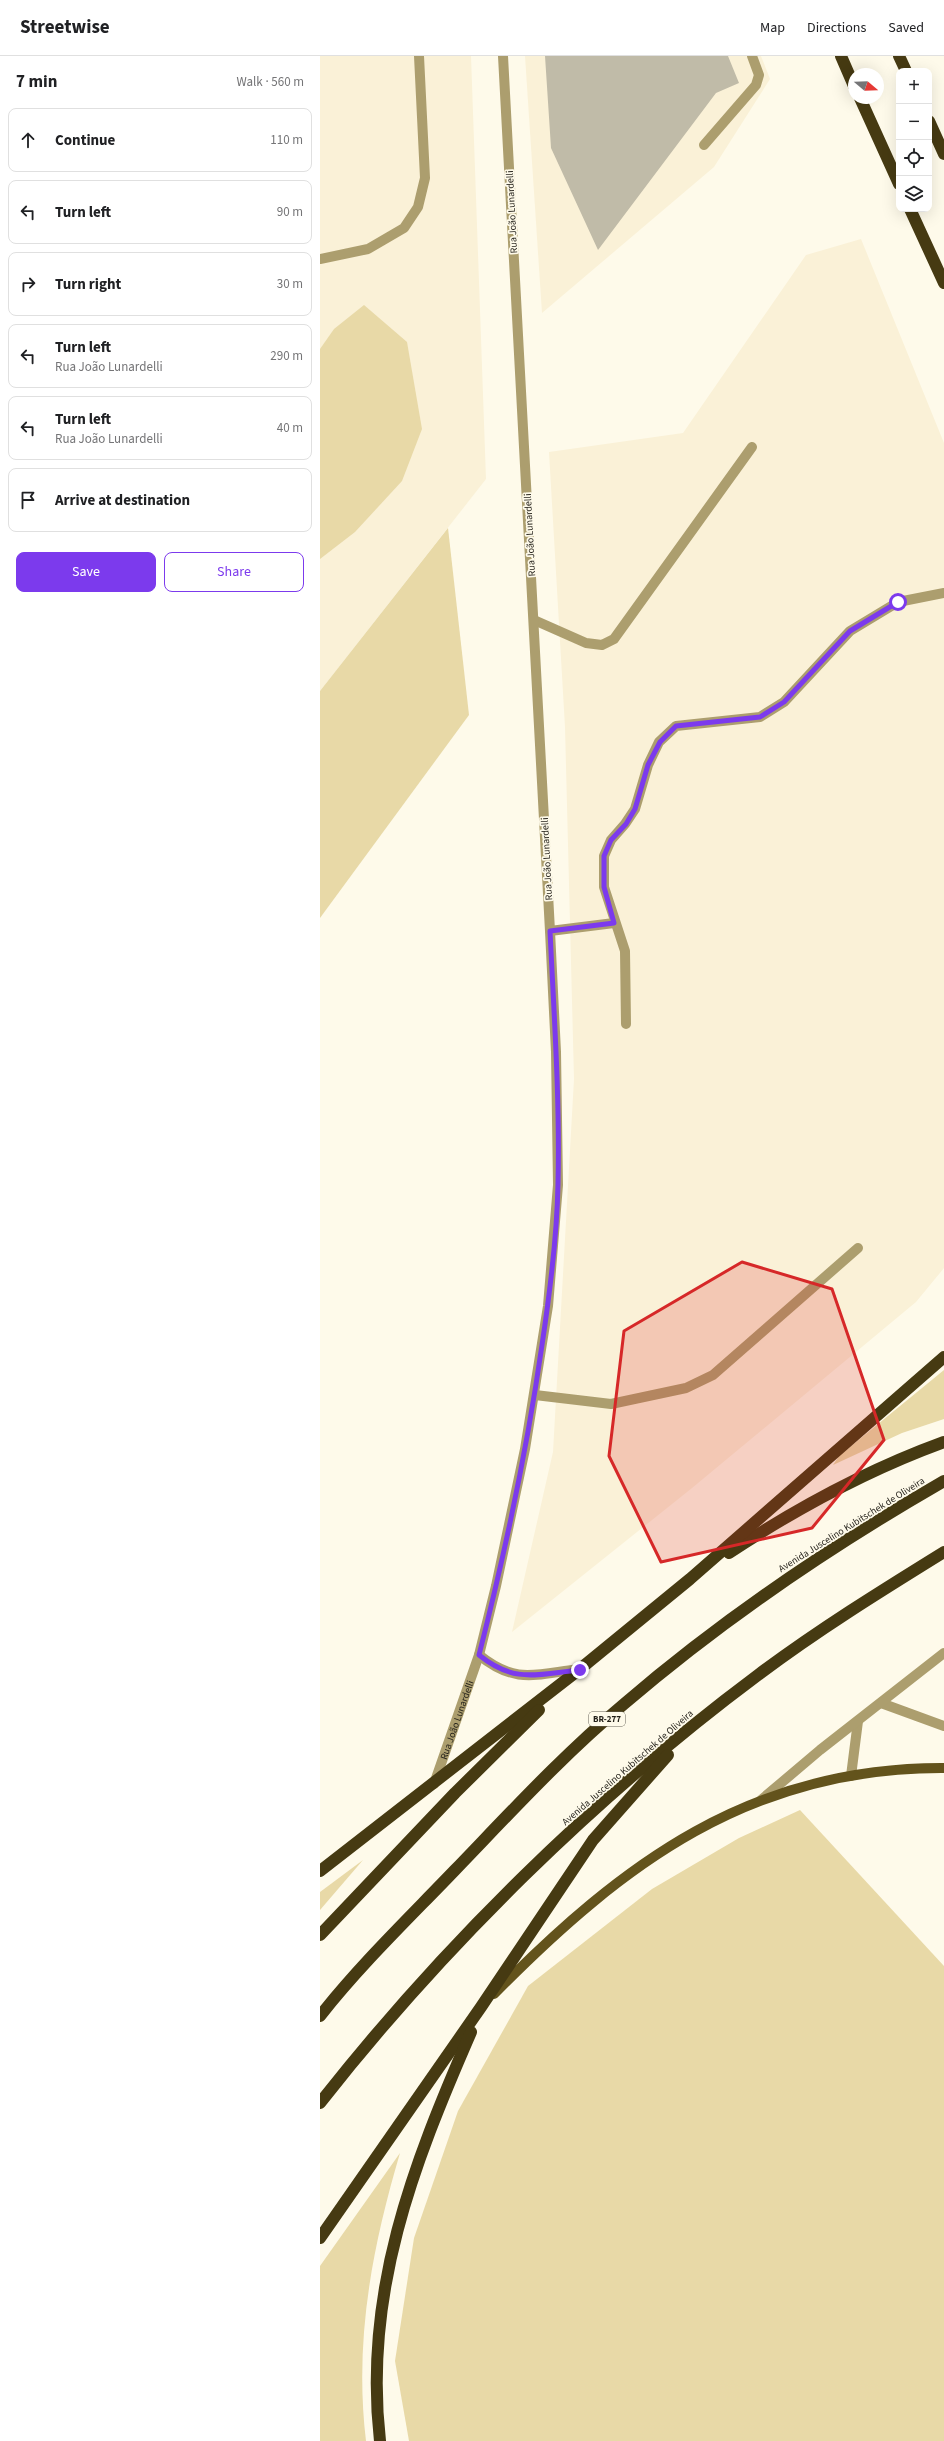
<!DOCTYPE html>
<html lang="en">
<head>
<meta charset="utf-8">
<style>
	:root { --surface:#fff; --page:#f6f6f6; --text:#202124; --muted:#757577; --line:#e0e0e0; --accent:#7c3aed }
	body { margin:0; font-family:"Source Sans 3",sans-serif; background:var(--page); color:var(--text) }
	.controls { position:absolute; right:12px; top:12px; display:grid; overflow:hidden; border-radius:8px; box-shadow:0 4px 16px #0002 }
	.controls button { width:36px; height:36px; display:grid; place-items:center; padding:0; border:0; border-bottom:1px solid var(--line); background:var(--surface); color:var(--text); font:20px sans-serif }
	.compass { position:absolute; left:528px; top:12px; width:36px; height:36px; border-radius:50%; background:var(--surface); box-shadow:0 4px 16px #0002; rotate:109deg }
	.stop { position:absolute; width:12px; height:12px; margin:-9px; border:3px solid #7c3aed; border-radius:50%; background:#fff }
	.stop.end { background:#7c3aed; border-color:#fff; box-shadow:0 1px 4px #0008 }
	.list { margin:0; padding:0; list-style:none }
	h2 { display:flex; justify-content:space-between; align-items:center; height:52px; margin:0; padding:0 16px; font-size:17px }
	h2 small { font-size:13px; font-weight:400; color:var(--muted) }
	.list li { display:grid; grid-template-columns:26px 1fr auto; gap:12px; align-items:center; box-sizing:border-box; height:64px; margin:0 8px 8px; padding:0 8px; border:1px solid var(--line); border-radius:8px }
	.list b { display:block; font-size:15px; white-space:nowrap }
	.list p { margin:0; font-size:13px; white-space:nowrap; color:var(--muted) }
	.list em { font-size:13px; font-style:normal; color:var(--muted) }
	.actions { display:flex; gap:8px; padding:12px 16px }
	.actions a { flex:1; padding:9px 0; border:1px solid var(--accent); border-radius:8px; text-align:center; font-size:14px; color:var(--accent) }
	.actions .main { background:var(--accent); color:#fff }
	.icon { flex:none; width:22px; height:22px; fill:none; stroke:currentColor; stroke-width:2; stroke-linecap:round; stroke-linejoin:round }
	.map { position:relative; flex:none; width:624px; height:2385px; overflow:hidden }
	header { display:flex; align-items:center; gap:24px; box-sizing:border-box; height:56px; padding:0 20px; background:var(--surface); border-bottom:1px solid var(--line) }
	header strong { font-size:19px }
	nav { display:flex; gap:22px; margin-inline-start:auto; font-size:14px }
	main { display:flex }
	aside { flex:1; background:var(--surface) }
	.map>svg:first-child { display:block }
	.built { fill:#faf1d7 }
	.green { fill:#e8d9a7 }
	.building { fill:#c0bba8 }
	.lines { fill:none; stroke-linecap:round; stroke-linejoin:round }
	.minor { stroke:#ac9e6e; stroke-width:10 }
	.major { stroke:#63531c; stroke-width:10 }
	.highway { stroke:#463a12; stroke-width:12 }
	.route { stroke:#7c3aed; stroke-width:5 }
	.marked { fill:#d62828; fill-opacity:0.2; stroke:#d62828; stroke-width:3; stroke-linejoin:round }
	.labels { text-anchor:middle; stroke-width:3.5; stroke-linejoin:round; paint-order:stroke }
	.shield { fill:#fefaea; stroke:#646157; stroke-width:1 }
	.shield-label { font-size:9px; font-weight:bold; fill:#221f18 }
	.street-label { font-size:10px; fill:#221f18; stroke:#fefaea }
</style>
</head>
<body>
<header>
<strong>Streetwise</strong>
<nav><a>Map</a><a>Directions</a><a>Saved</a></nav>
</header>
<main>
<aside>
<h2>7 min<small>Walk · 560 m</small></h2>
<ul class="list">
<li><svg class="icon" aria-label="ahead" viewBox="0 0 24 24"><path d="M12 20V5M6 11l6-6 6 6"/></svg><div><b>Continue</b></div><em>110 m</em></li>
<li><svg class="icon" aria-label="left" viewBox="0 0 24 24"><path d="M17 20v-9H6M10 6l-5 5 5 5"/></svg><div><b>Turn left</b></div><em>90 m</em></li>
<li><svg class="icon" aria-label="right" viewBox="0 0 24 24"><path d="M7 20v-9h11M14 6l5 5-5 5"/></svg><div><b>Turn right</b></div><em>30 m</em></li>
<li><svg class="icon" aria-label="left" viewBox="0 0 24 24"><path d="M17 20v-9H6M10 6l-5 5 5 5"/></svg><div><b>Turn left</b><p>Rua João Lunardelli</p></div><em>290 m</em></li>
<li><svg class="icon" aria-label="left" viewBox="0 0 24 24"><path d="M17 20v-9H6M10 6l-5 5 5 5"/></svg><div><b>Turn left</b><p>Rua João Lunardelli</p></div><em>40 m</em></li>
<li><svg class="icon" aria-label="arrive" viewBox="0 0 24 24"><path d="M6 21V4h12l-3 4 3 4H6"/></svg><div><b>Arrive at destination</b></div></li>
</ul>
<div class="actions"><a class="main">Save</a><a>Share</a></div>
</aside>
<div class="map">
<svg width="624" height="2385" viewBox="0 0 624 2385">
	<rect width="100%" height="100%" fill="#fefaea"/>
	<g class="built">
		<polygon points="0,0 151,0 166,423 0,635"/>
		<polygon points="205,0 441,0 450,23 394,111 222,257"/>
		<polygon points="541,183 624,387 624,1212 596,1246 372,1432 192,1576 233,1396 254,1023 245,671 229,396 363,377 486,199"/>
	</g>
	<g class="green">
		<polygon points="44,249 87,286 102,373 82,425 35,476 0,503 0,293 14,273"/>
		<polygon points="128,472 149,659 0,862 0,635"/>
		<polygon points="624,1314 624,1363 582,1377 513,1409 519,1400"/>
		<polygon points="480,1754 624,1910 624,2385 89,2385 75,2305 94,2182 138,2055 208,1930 332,1833 419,1782"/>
		<polygon points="43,1804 0,1854 0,1836"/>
		<path d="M80,2097C52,2192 34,2285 46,2385H0V2210Z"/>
	</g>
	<polygon class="building" points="225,0 408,0 419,27 396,37 278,194 231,92"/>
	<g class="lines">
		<g class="minor">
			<polyline points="384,89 436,29 439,19 432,0"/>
			<polyline points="0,203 48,193 84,172 98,151 105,122 99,0"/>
			<polyline points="214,564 266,587 282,589 294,583 432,391"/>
			<polyline points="230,875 294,867"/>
			<polyline points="306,968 305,895 284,831 284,800 291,784 305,768 315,753 328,709 339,686 356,670 440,661 464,646 530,575 578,546 624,537"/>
			<polyline points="215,1339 291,1348 366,1332 393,1319 538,1192"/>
			<path d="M159,1599C196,1629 216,1618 260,1613"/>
			<polyline points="561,1647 624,1670"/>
			<polyline points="531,1720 538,1665"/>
			<path id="s1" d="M114,1728L159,1599L176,1530L205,1393L228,1250L238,1129L236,996L230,875L183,0"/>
			<polyline points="441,1744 500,1694 624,1597"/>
		</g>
		<path class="major" d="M174,1938C303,1807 431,1711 624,1712"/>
		<g class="highway">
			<polyline points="521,0 534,30"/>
			<polyline points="579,0 586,15"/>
			<polyline points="540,42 579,128"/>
			<polyline points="609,65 624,98"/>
			<polyline points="590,153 624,227"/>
			<path d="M409,1497C477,1452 547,1414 624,1386"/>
			<polyline points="0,1815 260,1613 370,1523 624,1301"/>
			<polyline points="0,1879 135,1737 219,1654"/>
			<path d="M0,1960C41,1908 89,1862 135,1814C190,1757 243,1699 304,1648C403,1563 511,1490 624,1425"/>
			<path d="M0,2047C124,1889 277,1739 438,1619C498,1574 561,1535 624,1496"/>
			<polyline points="0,2182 161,1951 273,1784 348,1699"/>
			<path d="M60,2385C43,2237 93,2109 151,1976"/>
		</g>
	</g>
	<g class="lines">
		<path class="route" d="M260,1614C217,1618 195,1628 159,1599C185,1497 207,1394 222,1289C230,1236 237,1182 238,1128C240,1044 234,959 230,875L294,867L284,831V800L291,784L306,768L315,753L328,709L340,686L356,670L440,661L464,646L530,575L578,546"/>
	</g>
	<path class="marked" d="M422,1206L512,1233L564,1384L492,1472L341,1506L289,1400L304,1275Z"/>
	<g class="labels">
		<rect class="shield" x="269" y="1656" width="36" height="14" rx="3"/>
		<g class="shield-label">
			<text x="287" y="1666">BR-277</text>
		</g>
		<g class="street-label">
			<text transform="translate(191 156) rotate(-93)" y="4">Rua João Lunardelli</text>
			<text transform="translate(209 479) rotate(-93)" y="4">Rua João Lunardelli</text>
			<text transform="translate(226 803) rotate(-93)" y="4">Rua João Lunardelli</text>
			<text transform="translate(531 1468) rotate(-32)" y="4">Avenida Juscelino Kubitschek de Oliveira</text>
			<text dy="4" stroke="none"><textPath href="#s1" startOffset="68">Rua João Lunardelli</textPath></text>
			<text transform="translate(307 1711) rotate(-41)" y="4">Avenida Juscelino Kubitschek de Oliveira</text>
		</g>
	</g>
</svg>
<div class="controls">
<button>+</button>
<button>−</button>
<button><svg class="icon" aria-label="locate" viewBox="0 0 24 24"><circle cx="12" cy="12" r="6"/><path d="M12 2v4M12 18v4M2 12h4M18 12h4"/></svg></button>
<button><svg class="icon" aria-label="layers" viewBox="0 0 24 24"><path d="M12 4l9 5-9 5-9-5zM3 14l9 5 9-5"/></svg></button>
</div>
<svg class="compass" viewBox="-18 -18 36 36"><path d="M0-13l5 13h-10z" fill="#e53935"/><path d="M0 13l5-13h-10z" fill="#757577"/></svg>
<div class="stop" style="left:578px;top:546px"></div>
<div class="stop end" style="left:260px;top:1614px"></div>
</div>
</main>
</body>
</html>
